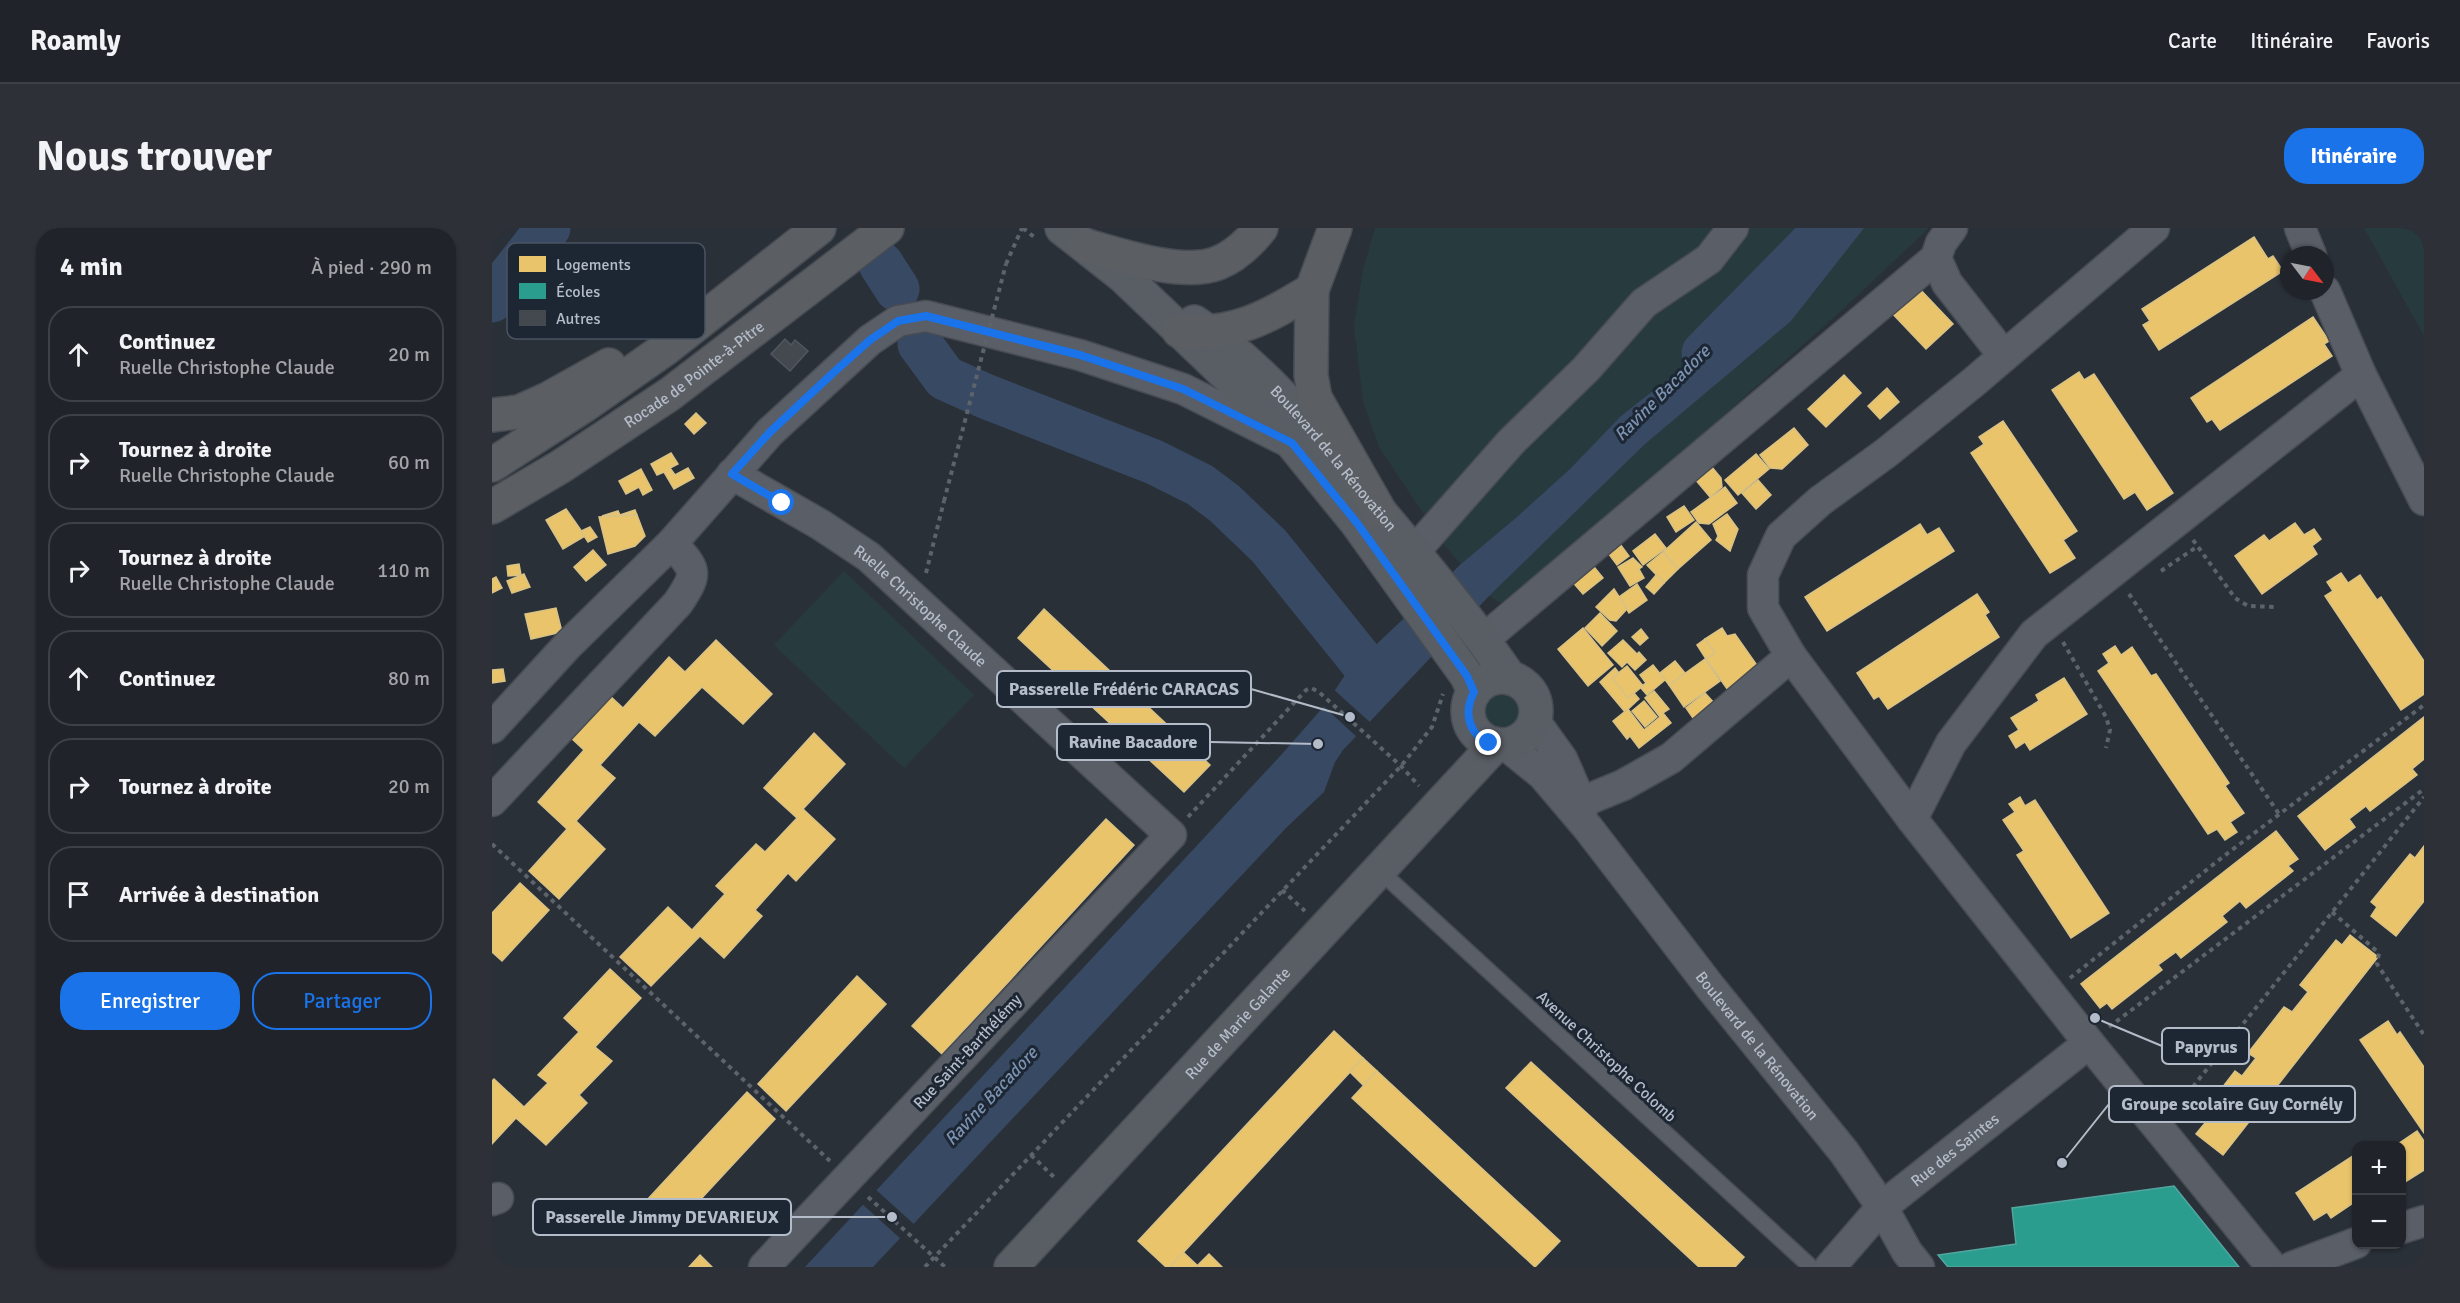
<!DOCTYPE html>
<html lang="fr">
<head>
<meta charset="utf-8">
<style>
	:root { --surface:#20242a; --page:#2d3036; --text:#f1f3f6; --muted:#a2a4a8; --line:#3d4147; --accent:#1a73e8 }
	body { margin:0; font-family:Signika,sans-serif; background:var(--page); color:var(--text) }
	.controls { position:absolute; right:18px; bottom:18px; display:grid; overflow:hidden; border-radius:12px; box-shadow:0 2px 4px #0004 }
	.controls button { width:54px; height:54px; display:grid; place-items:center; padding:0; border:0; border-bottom:2px solid var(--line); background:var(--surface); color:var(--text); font:30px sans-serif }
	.compass { position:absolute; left:1788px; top:18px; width:54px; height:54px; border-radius:50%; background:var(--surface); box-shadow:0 2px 4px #0004; rotate:122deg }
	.stop { position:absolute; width:18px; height:18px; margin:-14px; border:4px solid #1a73e8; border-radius:50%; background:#fff }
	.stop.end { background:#1a73e8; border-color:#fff; box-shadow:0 2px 6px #0008 }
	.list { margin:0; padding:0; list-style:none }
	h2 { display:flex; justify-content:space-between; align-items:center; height:78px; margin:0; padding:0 24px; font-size:26px }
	h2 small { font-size:20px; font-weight:400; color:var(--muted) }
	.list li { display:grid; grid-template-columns:39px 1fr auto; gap:18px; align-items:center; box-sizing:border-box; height:96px; margin:0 12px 12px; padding:0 12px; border:2px solid var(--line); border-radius:24px }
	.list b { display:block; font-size:22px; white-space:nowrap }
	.list p { margin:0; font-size:20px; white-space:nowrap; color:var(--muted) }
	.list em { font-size:20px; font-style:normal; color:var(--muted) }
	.actions { display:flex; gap:12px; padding:18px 24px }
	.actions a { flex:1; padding:14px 0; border:2px solid var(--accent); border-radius:24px; text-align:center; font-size:21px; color:var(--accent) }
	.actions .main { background:var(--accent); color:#fff }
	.icon { flex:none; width:33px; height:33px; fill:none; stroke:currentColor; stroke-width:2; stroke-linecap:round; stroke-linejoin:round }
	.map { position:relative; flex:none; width:1932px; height:1039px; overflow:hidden; border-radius:24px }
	header { display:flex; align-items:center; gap:36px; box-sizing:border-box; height:84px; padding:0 30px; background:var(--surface); border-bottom:2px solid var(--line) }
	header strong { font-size:28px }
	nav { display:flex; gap:33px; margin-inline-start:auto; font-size:21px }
	.intro { display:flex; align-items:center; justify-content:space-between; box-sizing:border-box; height:144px; padding:0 36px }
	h1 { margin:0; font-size:42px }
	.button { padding:15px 27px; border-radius:24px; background:var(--accent); color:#fff; font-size:21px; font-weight:700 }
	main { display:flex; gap:36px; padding:0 36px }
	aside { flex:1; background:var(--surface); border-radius:24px; box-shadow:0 2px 4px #0004 }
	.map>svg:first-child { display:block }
	.green { fill:#273a3e }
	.water { fill:#384963 }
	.pier { fill:#2a3038 }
	.homes { fill:#e9c46a; stroke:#d9c286; stroke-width:1.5 }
	.schools { fill:#2a9d8f; stroke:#53a6a0; stroke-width:1.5 }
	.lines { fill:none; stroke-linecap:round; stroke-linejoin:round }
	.river { stroke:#384963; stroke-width:45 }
	.building { fill:#444950; stroke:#52575f; stroke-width:1.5 }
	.service-casing { stroke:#484c53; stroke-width:18 }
	.minor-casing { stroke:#484c53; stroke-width:33 }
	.secondary-casing { stroke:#484c53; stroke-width:36 }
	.trunk-casing { stroke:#474c53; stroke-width:36 }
	.path { stroke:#5d636a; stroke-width:4; stroke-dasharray:4.5 4.5; stroke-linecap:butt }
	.service { stroke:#5a5e66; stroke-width:15 }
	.minor { stroke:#5a5e66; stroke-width:30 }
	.secondary { stroke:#595d64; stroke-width:33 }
	.trunk { stroke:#5b5f64; stroke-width:33 }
	.path-bridge { stroke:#5d636a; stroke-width:4; stroke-dasharray:4.5 4.5; stroke-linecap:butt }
	.route { stroke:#1a73e8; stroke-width:8 }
	.labels { text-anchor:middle; stroke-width:6; stroke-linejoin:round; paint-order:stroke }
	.street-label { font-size:16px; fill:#b4bcc9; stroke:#1d2633 }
	.water-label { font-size:18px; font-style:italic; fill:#7c92b1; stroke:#1d2633 }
	.key { fill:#1d2633; stroke:#4a5360; stroke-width:1.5 }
	.key-label { font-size:16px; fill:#b4bcc9 }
	.leader { fill:none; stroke:#b4bcc9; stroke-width:2 }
	.callout-dot { fill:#b4bcc9; stroke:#1d2633; stroke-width:2 }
	.callout { fill:#1d2633; stroke:#b4bcc9; stroke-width:2 }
	.callout-label { font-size:18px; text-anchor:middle; font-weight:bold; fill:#b4bcc9 }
</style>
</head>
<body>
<header>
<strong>Roamly</strong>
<nav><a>Carte</a><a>Itinéraire</a><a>Favoris</a></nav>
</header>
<div class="intro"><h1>Nous trouver</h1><a class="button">Itinéraire</a></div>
<main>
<aside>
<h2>4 min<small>À pied · 290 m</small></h2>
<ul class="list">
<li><svg class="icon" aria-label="ahead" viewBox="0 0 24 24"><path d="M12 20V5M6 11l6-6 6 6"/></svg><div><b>Continuez</b><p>Ruelle Christophe Claude</p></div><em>20 m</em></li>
<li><svg class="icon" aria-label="right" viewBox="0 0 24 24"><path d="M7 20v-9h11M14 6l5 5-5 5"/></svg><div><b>Tournez à droite</b><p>Ruelle Christophe Claude</p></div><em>60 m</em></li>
<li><svg class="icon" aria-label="right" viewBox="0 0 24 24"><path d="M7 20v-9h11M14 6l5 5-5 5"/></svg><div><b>Tournez à droite</b><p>Ruelle Christophe Claude</p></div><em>110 m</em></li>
<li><svg class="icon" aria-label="ahead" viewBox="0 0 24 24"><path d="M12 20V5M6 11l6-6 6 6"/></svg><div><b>Continuez</b></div><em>80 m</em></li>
<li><svg class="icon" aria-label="right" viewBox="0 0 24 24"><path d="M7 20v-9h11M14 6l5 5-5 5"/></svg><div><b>Tournez à droite</b></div><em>20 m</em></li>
<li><svg class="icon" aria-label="arrive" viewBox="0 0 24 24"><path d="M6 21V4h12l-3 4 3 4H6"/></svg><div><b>Arrivée à destination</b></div></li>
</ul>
<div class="actions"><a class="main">Enregistrer</a><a>Partager</a></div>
</aside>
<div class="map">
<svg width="1932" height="1039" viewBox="0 0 1932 1039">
	<rect width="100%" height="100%" fill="#2a3038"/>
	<g class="green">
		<polygon points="883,0 1437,0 1350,82 1025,371 1009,375 997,368 953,318 887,219 871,173 862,98 871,42"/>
		<polygon points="1872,0 1932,0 1932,108"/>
		<polygon points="352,343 482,467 412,540 282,417"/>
		<circle cx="1010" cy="481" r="19"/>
	</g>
	<polygon class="water" points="1316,0 1372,0 1299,93 1153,216 997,368 851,522 843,534 832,564 794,600 381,1039 313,1039 790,526 833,477 853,447 868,432 969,336 1025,289 1078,241 1129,188 1185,144 1255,81 1317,18"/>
	<g class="pier">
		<polygon points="840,460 880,496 866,510 829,476"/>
		<polygon points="382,960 424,998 410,1012 369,975"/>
	</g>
	<g class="homes">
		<polygon points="1762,9 1776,31 1781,28 1791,43 1667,122 1651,97 1658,93 1650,81"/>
		<polygon points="1424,57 1461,96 1434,121 1397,82"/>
		<polygon points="1821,89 1837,113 1832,116 1840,128 1728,202 1720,191 1715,194 1699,170"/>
		<polygon points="1587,144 1592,152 1602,146 1681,265 1655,282 1643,264 1632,271 1560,162"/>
		<polygon points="1352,147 1369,165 1334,199 1316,181"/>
		<polygon points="1395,160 1407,174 1388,191 1376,178"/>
		<polygon points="204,185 214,195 202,206 193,196"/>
		<polygon points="1511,193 1585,303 1571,312 1583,330 1558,345 1479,225 1492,216 1487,209"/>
		<polygon points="1302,200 1316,217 1290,241 1278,240 1268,227"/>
		<polygon points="179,225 186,236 178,240 183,247 196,240 202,250 182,261 172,244 165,247 159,236"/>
		<polygon points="1264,226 1277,241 1246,267 1233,252"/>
		<polygon points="1219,238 1229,250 1230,259 1218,269 1203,251"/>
		<polygon points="149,241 160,262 151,267 147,259 134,266 127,253"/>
		<polygon points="1266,252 1279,267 1264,281 1250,265"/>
		<polygon points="1233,259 1245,275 1217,296 1207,295 1199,284"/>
		<polygon points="1192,278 1202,292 1184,304 1175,289"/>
		<polygon points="74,281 93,308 71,321 54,292"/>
		<polygon points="143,282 145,287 110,288 126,283 128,287"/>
		<polygon points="1235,286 1246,301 1238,323 1224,312 1226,308 1221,296"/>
		<polygon points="145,287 153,308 143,318 116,326 107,289"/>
		<polygon points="1204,294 1219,312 1186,341 1171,324"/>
		<polygon points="1803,295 1812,307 1822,301 1829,311 1820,318 1825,326 1770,366 1743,328 1772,307 1777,313"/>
		<polygon points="1428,296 1435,307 1447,300 1462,323 1335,403 1313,369"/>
		<polygon points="98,299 105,309 96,314 89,303"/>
		<polygon points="1163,306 1174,320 1151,337 1141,323"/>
		<polygon points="1125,312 1137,328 1125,337 1113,321"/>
		<polygon points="101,322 114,337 94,353 82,339"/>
		<polygon points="1171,324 1186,341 1172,355 1155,337"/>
		<polygon points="1141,330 1150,339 1147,341 1152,350 1138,358 1126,339"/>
		<polygon points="1098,334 1111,350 1091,366 1078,351"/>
		<polygon points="27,336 29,347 16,348 15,338"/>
		<polygon points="1849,345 1856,355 1868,347 1885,372 1889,369 1932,433 1932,466 1909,482 1833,368 1841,363 1835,354"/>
		<polygon points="32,346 38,359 20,365 15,353"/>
		<polygon points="1164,347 1172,355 1162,366 1154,359"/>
		<polygon points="4,349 10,360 0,365 0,351"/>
		<polygon points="1145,356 1155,372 1137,385 1127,369"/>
		<polygon points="1122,361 1135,381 1124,393 1118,392 1104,379"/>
		<polygon points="1485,366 1497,384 1493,387 1507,409 1396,481 1387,468 1382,471 1365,445"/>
		<polygon points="64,380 70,404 39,411 33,386"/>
		<polygon points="552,381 718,537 692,564 526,410"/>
		<polygon points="1108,385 1125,403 1110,418 1093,400"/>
		<polygon points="1091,400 1121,437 1096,458 1066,421"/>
		<polygon points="1230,400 1235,408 1243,406 1269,443 1238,465 1214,431 1223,425 1213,411"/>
		<polygon points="1149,401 1156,410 1148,417 1140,409"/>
		<polygon points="1213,411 1223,425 1214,431 1205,417"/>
		<polygon points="224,412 280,466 251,496 210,459 163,508 147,494 108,537 123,550 84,593 113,621 67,671 37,643 75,601 46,574 92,522 78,509 117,467 131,480 177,429 193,444"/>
		<polygon points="1131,412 1145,426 1147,424 1154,432 1143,442 1135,434 1130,439 1116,425"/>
		<polygon points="1623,418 1629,427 1640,419 1659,448 1664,446 1737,555 1733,558 1752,585 1738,594 1745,604 1733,612 1725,601 1716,606 1606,443 1617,435 1611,426"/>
		<polygon points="1213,431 1228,453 1192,479 1177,457"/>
		<polygon points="1183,433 1193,445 1177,457 1168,445"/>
		<polygon points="1161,437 1173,452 1155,467 1148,459 1154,455 1148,447"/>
		<polygon points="1135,438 1151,458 1136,470 1120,450"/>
		<polygon points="1123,440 1127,445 1120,450 1136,470 1142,465 1147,471 1133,484 1108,454"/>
		<polygon points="11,441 13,453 0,455 0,442"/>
		<polygon points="1572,450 1595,486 1538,522 1533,514 1524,520 1517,508 1527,502 1519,490 1547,473 1544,467"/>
		<polygon points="1162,463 1177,481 1171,485 1179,495 1147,520 1138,508 1135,511 1121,493 1136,481 1152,502 1168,489 1153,470"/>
		<polygon points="1213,465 1223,476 1203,493 1194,480"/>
		<polygon points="1152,473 1165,489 1153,499 1140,483"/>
		<polygon points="1932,489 1932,531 1920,541 1925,547 1878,583 1874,578 1857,591 1863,599 1833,622 1806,588"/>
		<polygon points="322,505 353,536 311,581 343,611 304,653 296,645 263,682 270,688 232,730 208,708 159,758 128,729 176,679 200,702 233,666 224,658 264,616 273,624 305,590 272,560"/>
		<polygon points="1528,569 1533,578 1543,572 1617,685 1579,710 1525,627 1532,623 1511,592 1523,584 1517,576"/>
		<polygon points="614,591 642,617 450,826 420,798"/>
		<polygon points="1784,603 1806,631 1796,638 1801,643 1754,680 1748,673 1730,688 1735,694 1689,730 1684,724 1666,737 1670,742 1620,781 1615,775 1608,780 1589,756"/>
		<polygon points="1932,618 1932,673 1904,708 1879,688 1885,679 1879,674 1918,626 1923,630"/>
		<polygon points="28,655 57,682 10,733 0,724 0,685"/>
		<polygon points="1858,707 1886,729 1731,927 1704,906 1713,895 1707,890 1743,843 1750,848 1764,830 1756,825 1792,779 1800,784 1816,764 1808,757 1844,712 1850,717"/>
		<polygon points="118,741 149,770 103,819 120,833 87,867 95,875 54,917 24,890 0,916 0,853 2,851 32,879 56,855 46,847 87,804 72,790"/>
		<polygon points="365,748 394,776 294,883 266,856"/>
		<polygon points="1896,793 1905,807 1908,804 1932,839 1932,905 1868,812"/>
		<polygon points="842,803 871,830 678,1039 674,1039 646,1013"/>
		<polygon points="871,830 885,843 871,857 858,844"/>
		<polygon points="1039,834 1252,1029 1243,1039 1207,1039 1014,860"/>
		<polygon points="885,843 1068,1013 1043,1039 860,870"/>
		<polygon points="255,864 283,891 183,999 155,972"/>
		<polygon points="1925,903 1932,913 1932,942 1910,956 1910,918 1903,918"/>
		<polygon points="1864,926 1864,973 1839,990 1835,984 1822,992 1804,965"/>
		<polygon points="691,1024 706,1038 704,1039 678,1039"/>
		<polygon points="717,1026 730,1039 704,1039"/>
		<polygon points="208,1027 220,1039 197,1039"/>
	</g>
	<polygon class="schools" points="1682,958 1747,1039 1456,1039 1446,1027 1524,1016 1520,980"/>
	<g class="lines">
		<g class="river">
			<polyline points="389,36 405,61"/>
			<polyline points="0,72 56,0"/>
			<polyline points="428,116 453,150 493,168 662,234 708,257 732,275 777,318 884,451"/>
			<polyline points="1212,125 1335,0"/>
		</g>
	</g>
	<polygon class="building" points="293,111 299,117 303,112 316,123 298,143 279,126"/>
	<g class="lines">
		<defs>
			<polyline id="service" points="888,643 1319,1039"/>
			<g id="minor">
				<polyline points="1460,0 1449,15 1444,30 1455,55 1512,128"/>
				<polyline points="1662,0 1483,153 1394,225 1328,273 1289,308 1271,347 1271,380 1299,428 1420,591 1597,815 1780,1039"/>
				<polyline points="1808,0 1819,27"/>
				<polyline points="1833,63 1869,147 1932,272"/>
				<path id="s1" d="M240,246L329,297L377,329L679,607L272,1039"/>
				<polyline points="921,325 1019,214 1094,141 1152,75 1217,31 1241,0"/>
				<polyline points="991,412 1444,30"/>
				<polyline points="1042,492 1070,531 1091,579"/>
				<polyline points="0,500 75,418 180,315 278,204 378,112 406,93 434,88 588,127 691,161 797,214"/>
				<path id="s2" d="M1014,517L1051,547L1096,600L1219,760L1352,924L1390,979L1415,1024L1427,1039"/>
				<path d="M0,573L186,375C207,343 204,343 180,315"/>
				<polyline points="1090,574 1131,557 1179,530 1299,428"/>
				<polyline points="1420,591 1459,515 1542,406 1869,147"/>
				<polyline points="0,972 6,970"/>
				<polyline points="1910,1000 1932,993"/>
				<path id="s3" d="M1338,1039L1390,979L1597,815"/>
				<polyline points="1800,1039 1864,1015"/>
			</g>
			<g id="secondary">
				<polyline points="570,0 631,48 767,178 800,215 865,295 975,448 982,464"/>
				<path id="s4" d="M702,94C774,140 824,206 877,271C926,329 975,388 1018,450"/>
				<circle cx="1010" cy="483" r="34"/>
				<path id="s5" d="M519,1039L1004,516"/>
			</g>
			<g id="trunk">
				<polyline points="843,0 820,62 819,147 823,170 888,284"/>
				<path d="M592,17C627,27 692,49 726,35C744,28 757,15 769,0"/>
				<path d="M687,103C742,109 775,89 820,62"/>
				<polyline points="0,187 27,184 56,171 117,137"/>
				<polyline points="0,237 93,177 173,121 327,0"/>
				<path id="s6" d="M0,279L68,239L178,166L395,0"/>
			</g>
		</defs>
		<use href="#service" class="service-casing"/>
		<use href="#minor" class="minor-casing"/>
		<use href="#secondary" class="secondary-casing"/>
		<use href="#trunk" class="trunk-casing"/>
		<g class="path">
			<polyline points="531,0 542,9"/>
			<polyline points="514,36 530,0"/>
			<polyline points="1701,312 1743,370 1756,378 1783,379"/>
			<polyline points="1669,343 1706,318"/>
			<polyline points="434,345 452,273"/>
			<polyline points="1637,366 1787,586"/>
			<polyline points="1571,414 1614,489 1618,502 1614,520"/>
			<polyline points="696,589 814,462 819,460 827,464 909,538 927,558"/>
			<polyline points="0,616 338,933"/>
			<polyline points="790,662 813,683"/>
			<polyline points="1840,684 1887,725 1885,736 1932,807"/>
			<polyline points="1578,750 1732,628 1932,477"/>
			<polyline points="1617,799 1932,561"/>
			<polyline points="1684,880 1932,569"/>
			<polyline points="539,927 564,951"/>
			<polyline points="376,969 453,1039"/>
			<polyline points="433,1039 909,538 940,499 951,466"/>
		</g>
		<use href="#service" class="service"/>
		<use href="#minor" class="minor"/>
		<use href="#secondary" class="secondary"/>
		<use href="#trunk" class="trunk"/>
		<polyline class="path-bridge" points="452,273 514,36"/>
	</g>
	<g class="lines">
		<path class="route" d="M290,275L240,246L278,204L341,145L378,112L406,93L434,88L588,127L691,161L800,215L865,295L975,448L982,464C972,483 975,505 997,515"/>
	</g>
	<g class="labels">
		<g class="street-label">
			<text dy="6" stroke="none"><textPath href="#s6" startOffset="242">Rocade de Pointe-à-Pitre</textPath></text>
			<text dy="6" stroke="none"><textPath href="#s4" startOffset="196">Boulevard de la Rénovation</textPath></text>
			<text dy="6" stroke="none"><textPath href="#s1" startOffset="231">Ruelle Christophe Claude</textPath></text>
			<text dy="6" stroke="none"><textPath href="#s5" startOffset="333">Rue de Marie Galante</textPath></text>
			<text dy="6" stroke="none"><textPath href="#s2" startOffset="393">Boulevard de la Rénovation</textPath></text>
			<text transform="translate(475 823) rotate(-47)" y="6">Rue Saint-Barthélémy</text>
			<text transform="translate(1115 828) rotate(43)" y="6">Avenue Christophe Colomb</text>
			<text dy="6" stroke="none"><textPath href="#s3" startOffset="172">Rue des Saintes</textPath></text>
		</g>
		<g class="water-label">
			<text transform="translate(1170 165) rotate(-45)" y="6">Ravine Bacadore</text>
			<text transform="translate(499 868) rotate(-47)" y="6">Ravine Bacadore</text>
		</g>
	</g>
	<rect x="15" y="15" width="198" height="96" rx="9" class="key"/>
	<rect x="27" y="28" width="27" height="16" fill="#e9c46a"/>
	<rect x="27" y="55" width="27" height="16" fill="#2a9d8f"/>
	<rect x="27" y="82" width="27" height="16" fill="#444950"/>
	<g class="key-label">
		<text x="64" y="42">Logements</text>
		<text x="64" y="69">Écoles</text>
		<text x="64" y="96">Autres</text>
	</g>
	<path class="leader" d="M858 489L759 461M826 516L718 514M1603 790L1670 818M1570 935L1617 876M400 989L299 989"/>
	<g class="callout-dot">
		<circle cx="858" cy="489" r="6"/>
		<circle cx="826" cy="516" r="6"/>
		<circle cx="1603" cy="790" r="6"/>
		<circle cx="1570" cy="935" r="6"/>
		<circle cx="400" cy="989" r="6"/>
	</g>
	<g class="callout">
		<rect x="505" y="443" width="254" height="36" rx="6"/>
		<rect x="565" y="496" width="153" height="36" rx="6"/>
		<rect x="1670" y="800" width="87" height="36" rx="6"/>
		<rect x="1617" y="858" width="246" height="36" rx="6"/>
		<rect x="41" y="971" width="258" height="36" rx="6"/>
	</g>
	<g class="callout-label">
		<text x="632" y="467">Passerelle Frédéric CARACAS</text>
		<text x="641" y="520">Ravine Bacadore</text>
		<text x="1714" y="825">Papyrus</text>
		<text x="1740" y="882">Groupe scolaire Guy Cornély</text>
		<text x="170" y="995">Passerelle Jimmy DEVARIEUX</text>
	</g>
</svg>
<div class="controls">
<button>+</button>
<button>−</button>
</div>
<svg class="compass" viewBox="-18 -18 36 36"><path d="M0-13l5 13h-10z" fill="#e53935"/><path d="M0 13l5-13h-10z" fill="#a2a4a8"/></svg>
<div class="stop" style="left:290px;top:275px"></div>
<div class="stop end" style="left:997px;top:515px"></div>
</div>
</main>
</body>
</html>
